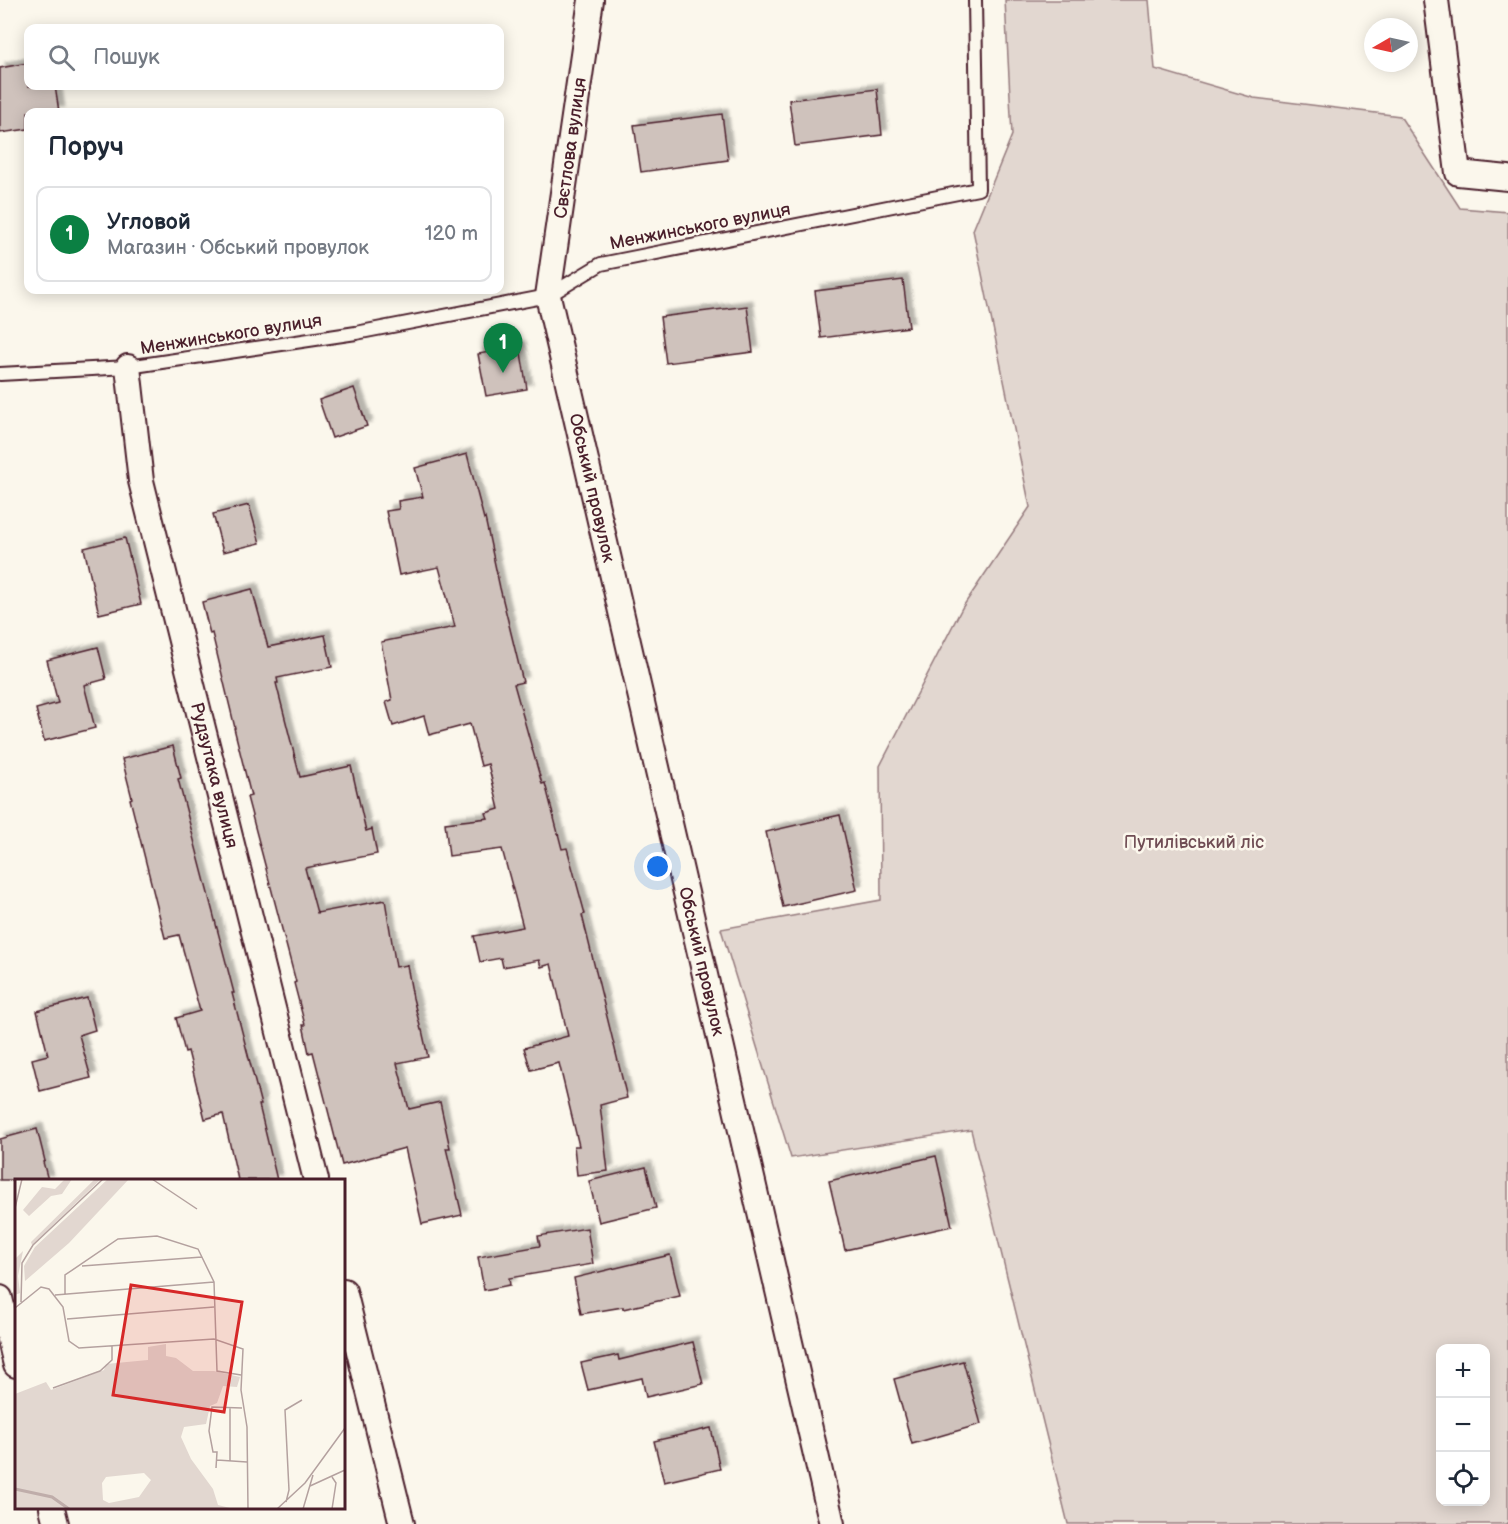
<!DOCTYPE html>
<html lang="uk">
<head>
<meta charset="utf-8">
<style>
	:root { --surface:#fff; --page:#f2f2f3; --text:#1f2937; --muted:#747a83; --line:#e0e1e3; --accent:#0b8043 }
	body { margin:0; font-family:"Balsamiq Sans",sans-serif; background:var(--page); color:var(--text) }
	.controls { position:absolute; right:18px; bottom:18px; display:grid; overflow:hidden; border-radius:12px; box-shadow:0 3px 15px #0003 }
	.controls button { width:54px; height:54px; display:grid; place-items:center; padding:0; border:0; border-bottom:2px solid var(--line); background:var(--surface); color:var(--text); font:30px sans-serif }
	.compass { position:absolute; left:1364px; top:18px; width:54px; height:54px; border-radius:50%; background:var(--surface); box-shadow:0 3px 15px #0003; rotate:261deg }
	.you { position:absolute; left:658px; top:867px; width:21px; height:21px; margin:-15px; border:4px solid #fff; border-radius:50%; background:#1a73e8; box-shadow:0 0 0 9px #1a73e833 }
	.badge { display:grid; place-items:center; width:39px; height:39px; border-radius:50%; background:var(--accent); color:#fff; font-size:20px; font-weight:700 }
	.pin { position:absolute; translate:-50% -50px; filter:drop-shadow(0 2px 3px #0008) }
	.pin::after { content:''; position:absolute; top:32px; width:21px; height:18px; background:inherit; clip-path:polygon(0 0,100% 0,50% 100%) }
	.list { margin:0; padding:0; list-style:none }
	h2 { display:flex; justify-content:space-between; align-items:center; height:78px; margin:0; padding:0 24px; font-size:26px }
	h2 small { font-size:20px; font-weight:400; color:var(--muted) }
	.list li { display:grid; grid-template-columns:39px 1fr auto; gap:18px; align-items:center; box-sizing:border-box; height:96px; margin:0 12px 12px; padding:0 12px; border:2px solid var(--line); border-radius:12px }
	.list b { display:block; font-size:22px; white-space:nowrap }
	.list p { margin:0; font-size:20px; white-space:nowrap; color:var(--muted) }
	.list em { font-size:20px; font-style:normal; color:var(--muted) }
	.icon { flex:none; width:33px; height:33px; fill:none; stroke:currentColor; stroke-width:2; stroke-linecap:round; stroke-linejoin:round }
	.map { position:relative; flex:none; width:1508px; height:1524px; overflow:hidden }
	.search { position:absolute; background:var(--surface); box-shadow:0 3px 15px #0003; left:24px; top:24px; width:480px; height:66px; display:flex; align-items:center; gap:15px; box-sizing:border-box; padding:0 21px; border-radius:12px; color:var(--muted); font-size:22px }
	.panel { position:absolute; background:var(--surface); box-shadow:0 3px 15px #0003; left:24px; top:108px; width:480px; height:186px; border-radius:12px }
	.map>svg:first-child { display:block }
	.green { fill:#e2d7d0; stroke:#967b7e; stroke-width:1.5; fill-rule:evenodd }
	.building { fill:#cfc2bc; stroke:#4a1f2b; stroke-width:1.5; filter:url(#shadow) }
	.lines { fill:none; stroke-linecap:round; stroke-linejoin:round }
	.lane-casing { stroke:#4a1f2b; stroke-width:16 }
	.street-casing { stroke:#4a1f2b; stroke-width:28 }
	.lane { stroke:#fbf7ec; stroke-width:12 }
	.street { stroke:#fbf7ec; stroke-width:24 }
	.labels { text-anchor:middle; stroke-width:5; stroke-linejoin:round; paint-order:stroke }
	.street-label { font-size:18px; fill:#4a1f2b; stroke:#fbf7ec }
	.park-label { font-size:18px; fill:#704d54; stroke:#fbf7ec }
	.inset-river { fill:none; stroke:#bfadaa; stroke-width:3 }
	.inset-road { fill:none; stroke:#b4a19f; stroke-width:1.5 }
	.view { fill:#d62828; fill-opacity:0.15; stroke:#d62828; stroke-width:3 }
	.inset-edge { fill:none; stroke:#4a1f2b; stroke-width:3 }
</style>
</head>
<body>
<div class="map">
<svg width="1508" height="1524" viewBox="0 0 1508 1524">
	<defs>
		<filter id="shadow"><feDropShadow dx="5.5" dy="-5.5" stdDeviation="1.5" flood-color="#0004"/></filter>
	</defs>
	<rect width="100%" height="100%" fill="#fbf7ec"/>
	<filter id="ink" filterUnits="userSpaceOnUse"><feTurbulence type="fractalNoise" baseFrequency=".0167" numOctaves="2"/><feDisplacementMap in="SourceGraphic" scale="12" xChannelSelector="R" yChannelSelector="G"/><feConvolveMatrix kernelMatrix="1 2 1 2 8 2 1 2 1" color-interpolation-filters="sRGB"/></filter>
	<g filter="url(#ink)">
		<path class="green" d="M1005,0H1149L1155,69L1254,98L1400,116L1460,208L1508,212V1524H1068L971,1130L791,1158L721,929L881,900L880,766L962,608L1030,507L973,230L1012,135ZM1440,1348H1486V1502H1440Z"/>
		<g class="building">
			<polygon points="28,63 28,86 55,86 59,112 28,112 28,129 0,133 0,68"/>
			<polygon points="877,89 882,135 795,146 789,100"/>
			<polygon points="722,114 728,160 641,172 634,125"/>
			<polygon points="903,280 909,327 821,338 815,291"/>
			<polygon points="747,306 753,352 666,363 660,317"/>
			<polygon points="520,347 527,389 486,396 478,354"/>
			<polygon points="354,388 367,426 332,438 319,400"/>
			<polygon points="467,454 484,519 485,518 500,588 523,682 514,684 542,784 545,783 562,849 567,848 585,914 582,915 627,1098 600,1105 608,1171 577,1175 574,1146 579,1146 559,1063 531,1070 524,1048 568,1036 551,964 541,967 539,960 503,967 501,958 480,962 474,936 523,927 502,849 449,856 445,823 488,818 486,813 499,809 488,764 481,766 470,724 429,735 424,716 393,726 386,702 392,700 381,642 455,627 439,567 399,575 386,511 399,509 398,501 423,497 415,468"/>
			<polygon points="249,505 260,543 223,552 213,514"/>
			<polygon points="125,538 141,604 99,614 84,548"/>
			<polygon points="252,589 268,647 325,635 332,667 277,678 278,683 276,683 300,777 351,766 366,831 372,829 377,854 305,868 317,913 385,900 396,967 407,965 413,998 421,1030 422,1030 428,1057 397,1063 409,1109 440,1102 450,1148 446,1148 462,1215 422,1224 405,1148 342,1165 313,1052 309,1053 303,1025 305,1025 294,983 296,982 247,797 251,796 234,728 235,728 212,633 210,634 202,602"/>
			<polygon points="98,647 106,679 84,685 95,728 44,741 36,709 58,703 47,660"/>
			<polygon points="173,746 181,778 178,779 234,993 232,993 261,1105 259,1105 277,1180 238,1180 223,1114 205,1119 188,1051 185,1052 176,1018 200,1011 179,935 165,938 130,799 132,798 122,759"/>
			<polygon points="840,815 857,890 783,907 766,832"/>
			<polygon points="87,998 95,1030 79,1035 91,1078 40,1091 32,1059 48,1055 37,1011"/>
			<polygon points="37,1129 45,1161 43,1162 48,1180 0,1180 0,1139"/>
			<polygon points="936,1156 952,1226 845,1250 829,1181"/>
			<polygon points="646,1167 656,1208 599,1222 589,1181"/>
			<polygon points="587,1228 593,1264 509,1278 510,1285 484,1290 478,1257 540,1246 538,1236"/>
			<polygon points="670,1255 680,1296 623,1309 623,1307 581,1314 574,1278"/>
			<polygon points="693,1342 703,1384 646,1397 642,1378 588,1390 581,1363 618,1355 619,1360"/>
			<polygon points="963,1361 981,1424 912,1444 894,1379"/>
			<polygon points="711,1428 720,1469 664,1482 654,1441"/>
		</g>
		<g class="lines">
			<defs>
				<polyline id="lane" points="0,374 128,367 356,333 548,296 601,264 978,189 975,0"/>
				<g id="street">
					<path id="s1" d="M591,0L548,296L832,1524"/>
					<polyline points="1436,0 1458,173 1508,178"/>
					<path id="s2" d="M128,367L141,481L316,1180"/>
					<polyline points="344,1291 402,1524"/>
					<polyline points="0,1298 16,1365"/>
					<polyline points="52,1508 56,1524"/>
				</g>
			</defs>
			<use href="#lane" class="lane-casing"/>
			<use href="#street" class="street-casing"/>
			<use href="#lane" class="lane"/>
			<use href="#street" class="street"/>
		</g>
	</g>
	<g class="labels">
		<g class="street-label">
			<text transform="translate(570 148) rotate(-82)" y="6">Свєтлова вулиця</text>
			<text transform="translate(700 226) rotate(-11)" y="6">Менжинського вулиця</text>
			<text transform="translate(231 334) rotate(-9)" y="6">Менжинського вулиця</text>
			<text dy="6" stroke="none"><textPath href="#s1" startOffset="496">Обський провулок</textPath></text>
			<text dy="6" stroke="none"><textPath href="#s2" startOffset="418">Рудзутака вулиця</textPath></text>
			<text dy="6" stroke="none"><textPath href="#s1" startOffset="982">Обський провулок</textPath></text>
		</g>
		<g class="park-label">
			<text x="1194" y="848">Путилівський ліс</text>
		</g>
	</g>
	<g transform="translate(15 1179)">
		<rect width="330" height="330" fill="#fbf7ec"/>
		<path d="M50,0H57L47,15L36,17L14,37L8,31L27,8L40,10ZM80,0H86L17,66L16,63ZM93,0H114L54,64L10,102L9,87L20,68ZM8,72L3,97L5,114L0,116V80ZM151,165V177L161,179L178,192H199L225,198L222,208L208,207L202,224L195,227L191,245L169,248L166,258L176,280L198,310L203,326L219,330H0V215L31,203L36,211L89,191L91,185L133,181V168ZM129,294L136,301L124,318L94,324L88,321L87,304L91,298Z" fill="#e2d7d0" fill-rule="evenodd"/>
		<path class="inset-river" d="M0,310L37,318L54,330"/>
		<path class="inset-road" d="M137,0L182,30M0,29L7,0M67,87L187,78M50,115V96L103,60L142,57L183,70L199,103L202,192L226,196M40,116L199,103M6,123L7,84L18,66L88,0M0,129L26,108L34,110L48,128L54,162L64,169L199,160L228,170L226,211L232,248L233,330M52,140L199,128M38,209L85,192L97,181V167M202,281L232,283M215,282V228M201,289L202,273H198L194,252L197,228L227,229M317,298L321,304L317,330M295,307L330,291M271,323L274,311L270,231L287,221M262,330L290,304L330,249M288,330L298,296"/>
		<path class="view" d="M116,106L227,123L209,233L98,216Z"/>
		<rect width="330" height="330" class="inset-edge"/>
	</g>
</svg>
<div class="controls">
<button>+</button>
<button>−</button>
<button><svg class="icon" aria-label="locate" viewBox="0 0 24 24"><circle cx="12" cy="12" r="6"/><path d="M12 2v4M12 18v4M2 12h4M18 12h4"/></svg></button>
</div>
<svg class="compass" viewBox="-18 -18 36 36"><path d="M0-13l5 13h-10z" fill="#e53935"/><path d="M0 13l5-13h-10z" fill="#747a83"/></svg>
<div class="you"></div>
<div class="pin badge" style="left:503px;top:373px">1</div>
<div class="search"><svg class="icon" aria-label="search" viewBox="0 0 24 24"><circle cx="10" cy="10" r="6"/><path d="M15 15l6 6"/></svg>Пошук</div>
<section class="panel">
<h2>Поруч<small></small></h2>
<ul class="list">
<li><span class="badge">1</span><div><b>Угловой</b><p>Магазин · Обський провулок</p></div><em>120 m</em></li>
</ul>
</section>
</div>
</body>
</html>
